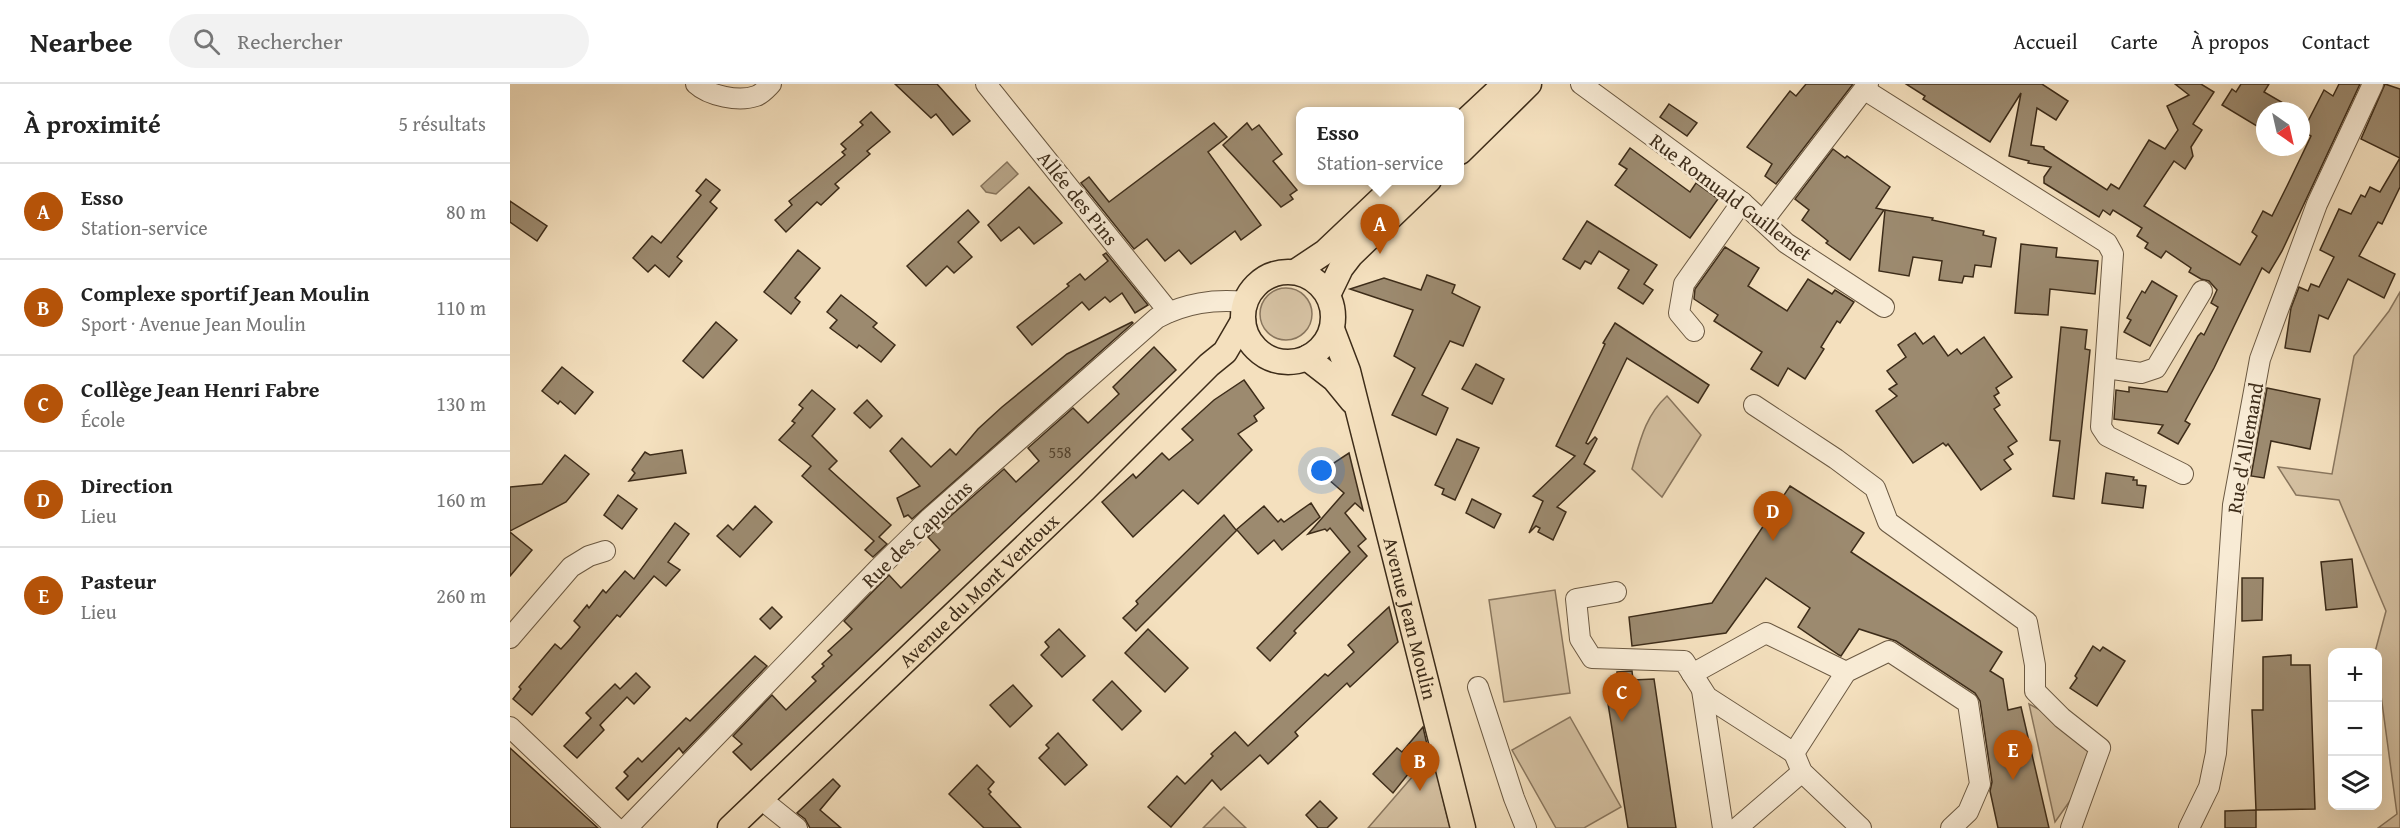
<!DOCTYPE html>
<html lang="fr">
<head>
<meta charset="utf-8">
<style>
	:root { --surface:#fff; --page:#f2f2f2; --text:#222; --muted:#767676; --line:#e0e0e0; --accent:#b45309 }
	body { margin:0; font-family:"Gentium Book Plus",serif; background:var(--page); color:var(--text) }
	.controls { position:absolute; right:18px; bottom:18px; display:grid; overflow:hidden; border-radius:12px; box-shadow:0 6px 24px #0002 }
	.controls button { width:54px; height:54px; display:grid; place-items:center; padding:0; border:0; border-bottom:2px solid var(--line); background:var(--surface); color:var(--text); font:30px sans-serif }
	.compass { position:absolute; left:1746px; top:18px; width:54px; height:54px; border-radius:50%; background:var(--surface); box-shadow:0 6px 24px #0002; rotate:146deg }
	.you { position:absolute; left:812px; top:387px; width:21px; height:21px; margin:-15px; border:4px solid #fff; border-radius:50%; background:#1a73e8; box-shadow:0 0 0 9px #1a73e833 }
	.badge { display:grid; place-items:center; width:39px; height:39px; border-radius:50%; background:var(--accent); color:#fff; font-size:20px; font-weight:700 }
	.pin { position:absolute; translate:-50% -50px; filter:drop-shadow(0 2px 3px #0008) }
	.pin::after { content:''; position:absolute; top:32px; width:21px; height:18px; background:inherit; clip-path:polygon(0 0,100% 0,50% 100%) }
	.popup { position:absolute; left:786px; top:23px; width:168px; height:78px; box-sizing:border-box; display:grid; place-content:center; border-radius:12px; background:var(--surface); filter:drop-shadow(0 2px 4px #0005); font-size:20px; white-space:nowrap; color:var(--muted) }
	.popup b { font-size:22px; color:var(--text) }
	.popup::after { content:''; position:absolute; left:50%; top:100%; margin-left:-12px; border:12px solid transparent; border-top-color:var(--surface) }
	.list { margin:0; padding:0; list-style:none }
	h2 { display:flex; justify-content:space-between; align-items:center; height:78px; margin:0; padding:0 24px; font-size:26px }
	h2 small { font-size:20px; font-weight:400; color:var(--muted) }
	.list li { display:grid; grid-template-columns:39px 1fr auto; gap:18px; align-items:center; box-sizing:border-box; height:96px; padding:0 24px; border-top:2px solid var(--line) }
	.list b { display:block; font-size:22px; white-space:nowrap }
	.list p { margin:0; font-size:20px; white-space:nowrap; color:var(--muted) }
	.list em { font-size:20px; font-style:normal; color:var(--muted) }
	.icon { flex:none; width:33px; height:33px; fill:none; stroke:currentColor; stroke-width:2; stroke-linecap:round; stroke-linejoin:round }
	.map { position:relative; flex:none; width:1890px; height:744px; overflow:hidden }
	header { display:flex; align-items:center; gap:36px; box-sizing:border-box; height:84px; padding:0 30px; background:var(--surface); border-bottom:2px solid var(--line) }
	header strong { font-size:28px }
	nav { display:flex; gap:33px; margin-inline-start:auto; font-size:21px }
	.search { width:420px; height:54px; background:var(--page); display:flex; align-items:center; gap:15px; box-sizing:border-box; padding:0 21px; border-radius:33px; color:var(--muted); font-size:22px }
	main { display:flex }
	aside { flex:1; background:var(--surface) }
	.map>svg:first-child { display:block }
	.green { fill:#d5c1a2; stroke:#89765e; stroke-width:1.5 }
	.water { fill:#b6a386; stroke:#86735a; stroke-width:1.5 }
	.building { fill:#9c8a6f; stroke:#3d2c19; stroke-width:1.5 }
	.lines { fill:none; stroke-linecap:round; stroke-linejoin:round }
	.minor-casing { stroke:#6b5942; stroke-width:22 }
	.major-casing { stroke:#3d2c19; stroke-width:27 }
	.minor { stroke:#f8ebd5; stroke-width:20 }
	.major { stroke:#f4e0be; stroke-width:24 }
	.labels { text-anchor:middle; stroke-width:5; stroke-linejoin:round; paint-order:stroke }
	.number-label { font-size:16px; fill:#55442e }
	.street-label { font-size:20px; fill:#3d2c19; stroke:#f8ebd5 }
</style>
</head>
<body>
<header>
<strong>Nearbee</strong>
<div class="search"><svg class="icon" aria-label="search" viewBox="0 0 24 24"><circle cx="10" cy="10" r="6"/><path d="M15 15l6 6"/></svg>Rechercher</div>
<nav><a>Accueil</a><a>Carte</a><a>À propos</a><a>Contact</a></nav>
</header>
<main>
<aside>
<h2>À proximité<small>5 résultats</small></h2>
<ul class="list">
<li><span class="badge">A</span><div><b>Esso</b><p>Station-service</p></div><em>80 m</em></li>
<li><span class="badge">B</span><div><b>Complexe sportif Jean Moulin</b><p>Sport · Avenue Jean Moulin</p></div><em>110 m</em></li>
<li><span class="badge">C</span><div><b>Collège Jean Henri Fabre</b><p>École</p></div><em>130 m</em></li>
<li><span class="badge">D</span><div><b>Direction</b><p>Lieu</p></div><em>160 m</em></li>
<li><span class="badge">E</span><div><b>Pasteur</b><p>Lieu</p></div><em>260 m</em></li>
</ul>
</aside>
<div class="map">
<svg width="1890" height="744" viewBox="0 0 1890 744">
	<rect width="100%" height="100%" fill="#f4e0be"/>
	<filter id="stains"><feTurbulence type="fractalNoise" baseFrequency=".00333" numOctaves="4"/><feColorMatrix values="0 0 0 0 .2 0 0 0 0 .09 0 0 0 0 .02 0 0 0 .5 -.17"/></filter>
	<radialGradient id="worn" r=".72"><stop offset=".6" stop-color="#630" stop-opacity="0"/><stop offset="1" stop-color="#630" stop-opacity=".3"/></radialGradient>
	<g class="green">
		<circle cx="776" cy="230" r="26"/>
		<polygon points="1890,208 1890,744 1868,744 1887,730 1868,589 1868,568 1865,568 1876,527 1829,416 1786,411 1768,383 1822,390 1844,272 1879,227"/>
		<path d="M1157,312L1191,351L1152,413L1122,385C1130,357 1135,332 1157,312Z"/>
		<polygon points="1045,506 1060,609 994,618 979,516"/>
		<polygon points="1519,620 1534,628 1576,660 1581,675 1562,714 1545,738"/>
		<polygon points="1060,633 1111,723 1074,744 1046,744 1002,666"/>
		<polygon points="922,670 940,744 858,744"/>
		<polygon points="714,723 736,744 693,744"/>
	</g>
	<polygon class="water" points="497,78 508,90 486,110 476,108 471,102"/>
	<g class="building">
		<polygon points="385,0 427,0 460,37 443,51 426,30 421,34"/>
		<polygon points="1296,0 1343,0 1266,100 1255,92 1262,80 1237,63 1280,7 1286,12"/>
		<polygon points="1396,0 1532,0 1558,17 1546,36 1527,24 1521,61 1534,63 1534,65 1597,106 1601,100 1609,105 1639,56 1655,65 1668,46 1657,22 1679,11 1665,0 1691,0 1704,8 1683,40 1692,46 1681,63 1683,72 1675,85 1664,77 1634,122 1730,181 1747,152 1742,148 1753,127 1762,132 1777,102 1801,52 1793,47 1814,6 1823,12 1829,0 1850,0 1772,167 1759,189 1752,184 1704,284 1675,337 1680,340 1668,360 1648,349 1653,341 1604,335 1606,306 1619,308 1619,303 1657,308 1688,252 1691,249 1694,251 1708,223 1701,219 1707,206 1699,197 1691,195 1679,188 1681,184 1656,167 1651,174 1635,164 1638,159 1627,152 1632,144 1603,126 1600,131 1593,126 1589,133 1534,99 1534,93 1541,83 1518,79 1519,77 1499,72 1511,9 1480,58 1413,15 1415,12"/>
		<polygon points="1731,0 1759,0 1754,8 1787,27 1755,27 1755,47 1712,21 1722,5 1726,8"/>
		<polygon points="1875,0 1890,5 1890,103 1872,140 1868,138 1849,172 1885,190 1874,214 1838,195 1818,235 1809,231 1800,268 1775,264 1781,224 1789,203 1798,207 1801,200 1809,203 1824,173 1810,166 1829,125 1841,130 1851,111 1855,113 1860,103 1870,108 1890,74 1851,55"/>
		<polygon points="1159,20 1187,39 1177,52 1150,33"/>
		<polygon points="361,28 380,48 357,67 360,70 325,100 329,104 311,121 307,118 276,148 265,136 282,121 279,117 335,71 332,68 336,65 331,60 353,41 350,38"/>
		<polygon points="704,39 717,53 698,68 751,141 731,156 725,147 681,180 669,166 655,177 637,155 624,165 571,99 579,93 599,118"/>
		<polygon points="737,39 742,46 749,41 772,70 763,77 787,106 780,111 783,115 771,123 713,61"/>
		<polygon points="1120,64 1180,108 1186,99 1208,115 1180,154 1105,101 1117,85 1109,80"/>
		<polygon points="1323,65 1335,74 1337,72 1380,103 1366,124 1374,126 1340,176 1316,159 1318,157 1292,136 1299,126 1285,115"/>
		<polygon points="196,95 210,106 200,118 207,124 167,173 172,177 159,193 145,181 138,188 123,174 142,152 151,159 191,111 186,107"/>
		<polygon points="519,103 552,139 524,160 509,143 491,157 478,141"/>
		<polygon points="0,117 37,142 27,157 0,138"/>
		<polygon points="458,126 469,138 448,158 462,173 444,189 437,182 416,202 397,182"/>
		<polygon points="1375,126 1423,134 1422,136 1474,147 1473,151 1486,154 1481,183 1465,181 1463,193 1454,192 1452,199 1429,196 1432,177 1403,173 1399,192 1369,187"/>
		<polygon points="1077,137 1147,181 1134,200 1143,206 1133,220 1108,204 1119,186 1089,167 1081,180 1075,177 1070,185 1053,175"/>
		<polygon points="1511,160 1547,164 1546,173 1588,177 1585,210 1540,205 1538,231 1505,229"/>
		<polygon points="1215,163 1249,184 1238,202 1277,227 1298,195 1322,210 1325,206 1344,218 1330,239 1327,237 1311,263 1314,265 1295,295 1278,284 1268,302 1241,285 1252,268 1204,237 1208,231 1184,215 1185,205"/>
		<polygon points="288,166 310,184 285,214 290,218 281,230 254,208"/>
		<polygon points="596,169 638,221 625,229 612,209 600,218 595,213 579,226 572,218 522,261 507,243 559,202 557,200 570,190 575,196 598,177 593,171"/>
		<polygon points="917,191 945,201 942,209 970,223 953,262 940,257 912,311 938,324 926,351 882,331 905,284 884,272 903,226 840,205 874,194 911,206"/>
		<polygon points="1642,197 1667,212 1640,262 1614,248 1621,236 1617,234 1624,221 1632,207 1635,209"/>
		<polygon points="331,211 367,239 363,243 385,261 371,278 349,261 347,264 320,244 327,236 317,228"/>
		<polygon points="206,238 227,256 193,294 173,277"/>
		<polygon points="622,238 623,239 402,435 398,431 394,433 387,414 410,402 380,367 392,354 421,383 440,365 446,371 468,345 492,323 557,270"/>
		<polygon points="1105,239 1199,301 1188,319 1117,274 1076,359 1078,360 1085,353 1087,355 1074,380 1085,387 1047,423 1056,428 1043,456 1028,448 1030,444 1026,442 1019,449 1033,417 1023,412 1065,372 1046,362 1095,260 1093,259"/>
		<polygon points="1551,243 1577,246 1575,265 1580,266 1564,415 1543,412 1550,357 1540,356"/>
		<polygon points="1405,249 1413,260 1424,252 1438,272 1447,265 1451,270 1474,253 1502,293 1486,304 1489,309 1484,312 1490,321 1484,325 1507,357 1498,363 1503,370 1494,376 1501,385 1471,406 1438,360 1436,362 1433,359 1403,379 1366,327 1387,312 1379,305 1387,300 1377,287 1396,273 1388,261"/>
		<polygon points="644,263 666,286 241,686 223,668 232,660 223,652 262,611 276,626 306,597 302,593 314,582 312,580 322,571 318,567 342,545 334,537 378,492 379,491 391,504 430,466 418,453 428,443 494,385 506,398 529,377 518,364 563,324 578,339 609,310 603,303"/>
		<polygon points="966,280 994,295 982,320 952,305"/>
		<polygon points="52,283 83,308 65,330 50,317 48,320 32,307"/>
		<polygon points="734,296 754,324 744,332 747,337 728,350 742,366 688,420 673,406 623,453 592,418 623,390 626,394 652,369 659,376 683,356 672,345 704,316"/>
		<polygon points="1757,304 1810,315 1800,365 1761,357 1754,394 1741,392"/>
		<polygon points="302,306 325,325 302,352 327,377 319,385 381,441 369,453 377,460 363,473 355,466 364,457 292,392 301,382 269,356 285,339 282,337 293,324 289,321"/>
		<polygon points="357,316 372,332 360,344 344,329"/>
		<polygon points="947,355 969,364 945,416 932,410 934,405 925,401"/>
		<polygon points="172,366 176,389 119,397 125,389 122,386 135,368 140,371"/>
		<polygon points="839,369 853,426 845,419 835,429 856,455 848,462 857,472 784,547 786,549 760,577 747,564 840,468 820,444 817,447 815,445 798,450 834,409 810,388"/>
		<polygon points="55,371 79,390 56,418 0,447 0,403 32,400"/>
		<polygon points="1596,389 1624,393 1623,396 1627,396 1627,401 1636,402 1633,424 1592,419"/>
		<polygon points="1280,402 1354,449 1341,468 1492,568 1480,587 1493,595 1498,626 1511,623 1539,744 1488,744 1480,707 1482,698 1470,617 1465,609 1386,557 1349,545 1331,572 1329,571 1288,543 1300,524 1256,494 1216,549 1122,562 1119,533 1202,519"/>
		<polygon points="108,411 127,425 112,445 94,431"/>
		<polygon points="962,415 991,430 984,444 956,429"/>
		<polygon points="801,419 810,433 772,466 764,456 748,470 727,446 626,547 613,534 628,520 626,517 714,431 726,446 754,422 768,438 771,435 774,438"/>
		<polygon points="245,422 262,438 230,473 207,452 218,441 223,446"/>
		<polygon points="165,439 179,450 158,478 170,486 156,502 144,492 110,533 107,531 22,631 3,615 11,605 9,603 45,560 51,565 61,554 70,543 64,537 77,521 79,524 93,506 96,509 115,487 124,495"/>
		<polygon points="0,448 22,466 0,492"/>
		<polygon points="1842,475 1847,523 1816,526 1811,478"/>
		<polygon points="1732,494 1753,494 1752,536 1732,537"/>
		<polygon points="262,523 272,533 260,545 250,535"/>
		<polygon points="879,523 888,558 840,603 837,599 785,648 788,652 758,680 750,671 711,706 702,696 661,743 638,723 667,692 675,700 703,672 701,670 725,648 738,662 815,590 818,592 844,568 838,561"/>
		<polygon points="549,545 575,572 552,593 531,571 539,563 535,558"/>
		<polygon points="638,545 678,584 655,608 615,569"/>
		<polygon points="1583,562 1590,567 1593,563 1615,577 1587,622 1560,604 1567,594 1565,592"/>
		<polygon points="1781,571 1781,581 1800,581 1805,725 1746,726 1742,626 1753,626 1753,573"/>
		<polygon points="245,572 257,582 173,669 169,664 118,716 106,704 118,692 114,688 128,674 132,678 176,634 180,637"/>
		<polygon points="1122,587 1123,596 1144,595 1166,744 1118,744 1095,601 1107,599 1107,588"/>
		<polygon points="126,589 140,603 124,620 117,613 90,641 94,646 67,674 54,662 81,634 76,629 105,600 110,605"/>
		<polygon points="602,597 631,627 612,646 583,616"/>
		<polygon points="503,601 522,622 500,643 480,621"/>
		<polygon points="913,643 918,665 883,709 863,690 887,664 892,668"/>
		<polygon points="548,649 577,681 555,701 529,674 539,664 536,661"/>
		<polygon points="0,664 88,744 0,744"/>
		<polygon points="467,681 484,698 478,705 481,708 479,710 511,744 474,744 439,710"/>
		<polygon points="323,695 330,702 310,726 331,744 300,744 295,735 287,729"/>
		<polygon points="810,717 827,734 817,744 808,744 796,731"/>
		<polygon points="1746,726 1746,744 1715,744 1715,727"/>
	</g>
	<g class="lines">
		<defs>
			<g id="minor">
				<path d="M186,0C199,12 229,18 246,12C252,10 257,4 261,0"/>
				<polyline points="476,0 659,228"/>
				<polyline points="1071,0 1232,118 1276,159 1374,223"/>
				<polyline points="1355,6 1597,159 1603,170 1591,343 1597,352 1673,390"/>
				<polyline points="1253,137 1358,0"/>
				<polyline points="1184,247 1169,229 1174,200 1232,118"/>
				<polyline points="1596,284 1631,289 1646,284 1692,207"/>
				<polyline points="1244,321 1326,375 1365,404 1378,438 1517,538 1525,581 1525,607 1552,634 1590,664 1561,744"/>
				<polyline points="1106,508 1066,515 1070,555 1082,574 1174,577 1197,613 1284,669 1336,588 1379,567 1458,619 1470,700 1458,728 1441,744"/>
				<polyline points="0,554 61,483 79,472 95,467"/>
				<polyline points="1182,590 1256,549 1336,588"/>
				<polyline points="968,603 1004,714 1016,744"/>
				<polyline points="1192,606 1213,744"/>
				<polyline points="0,643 106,744"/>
				<polyline points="1284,669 1292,688 1351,744"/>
				<polyline points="251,715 287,744"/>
				<path d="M117,744L369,484L420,434L647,234C676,219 703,215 735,218"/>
				<polyline points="1227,744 1292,688"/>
				<polyline points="1679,744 1699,703 1706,669 1723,421 1750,275 1807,120 1863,0"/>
			</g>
			<g id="major">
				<polyline points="950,42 995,0"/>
				<polyline points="950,68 1019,0"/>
				<circle cx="778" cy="233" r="45"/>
				<polyline points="785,188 815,168 891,96"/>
				<polyline points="818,211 831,184 841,171 919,96"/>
				<path id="s1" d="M822,245L838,287L953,744"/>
				<polyline points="797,274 824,295 842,317"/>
				<path id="s2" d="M220,744L575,405L699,281L715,268L733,237"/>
			</g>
		</defs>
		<use href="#minor" class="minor-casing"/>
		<use href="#major" class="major-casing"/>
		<use href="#minor" class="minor"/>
		<use href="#major" class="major"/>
	</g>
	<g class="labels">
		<g class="number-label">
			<text x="550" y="374">558</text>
		</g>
		<g class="street-label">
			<text transform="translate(1221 113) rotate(37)" y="7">Rue Romuald Guillemet</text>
			<text transform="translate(568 114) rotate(51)" y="7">Allée des Pins</text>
			<text transform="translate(1735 364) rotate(-80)" y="7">Rue d'Allemand</text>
			<text transform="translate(407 450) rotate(-44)" y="7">Rue des Capucins</text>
			<text dy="7" stroke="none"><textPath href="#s2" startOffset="344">Avenue du Mont Ventoux</textPath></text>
			<text dy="7" stroke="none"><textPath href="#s1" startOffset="300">Avenue Jean Moulin</textPath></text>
		</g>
	</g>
	<rect width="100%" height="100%" filter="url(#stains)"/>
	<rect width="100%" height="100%" fill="url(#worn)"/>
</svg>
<div class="controls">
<button>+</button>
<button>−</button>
<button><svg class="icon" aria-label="layers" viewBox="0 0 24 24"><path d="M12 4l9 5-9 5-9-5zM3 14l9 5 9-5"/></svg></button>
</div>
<svg class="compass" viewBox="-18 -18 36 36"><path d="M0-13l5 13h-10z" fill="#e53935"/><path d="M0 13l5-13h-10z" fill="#767676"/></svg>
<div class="you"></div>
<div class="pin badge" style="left:870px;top:170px">A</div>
<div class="popup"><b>Esso</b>Station-service</div>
<div class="pin badge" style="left:910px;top:707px">B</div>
<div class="pin badge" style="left:1112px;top:638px">C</div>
<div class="pin badge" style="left:1263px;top:457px">D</div>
<div class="pin badge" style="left:1503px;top:696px">E</div>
</div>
</main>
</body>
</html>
